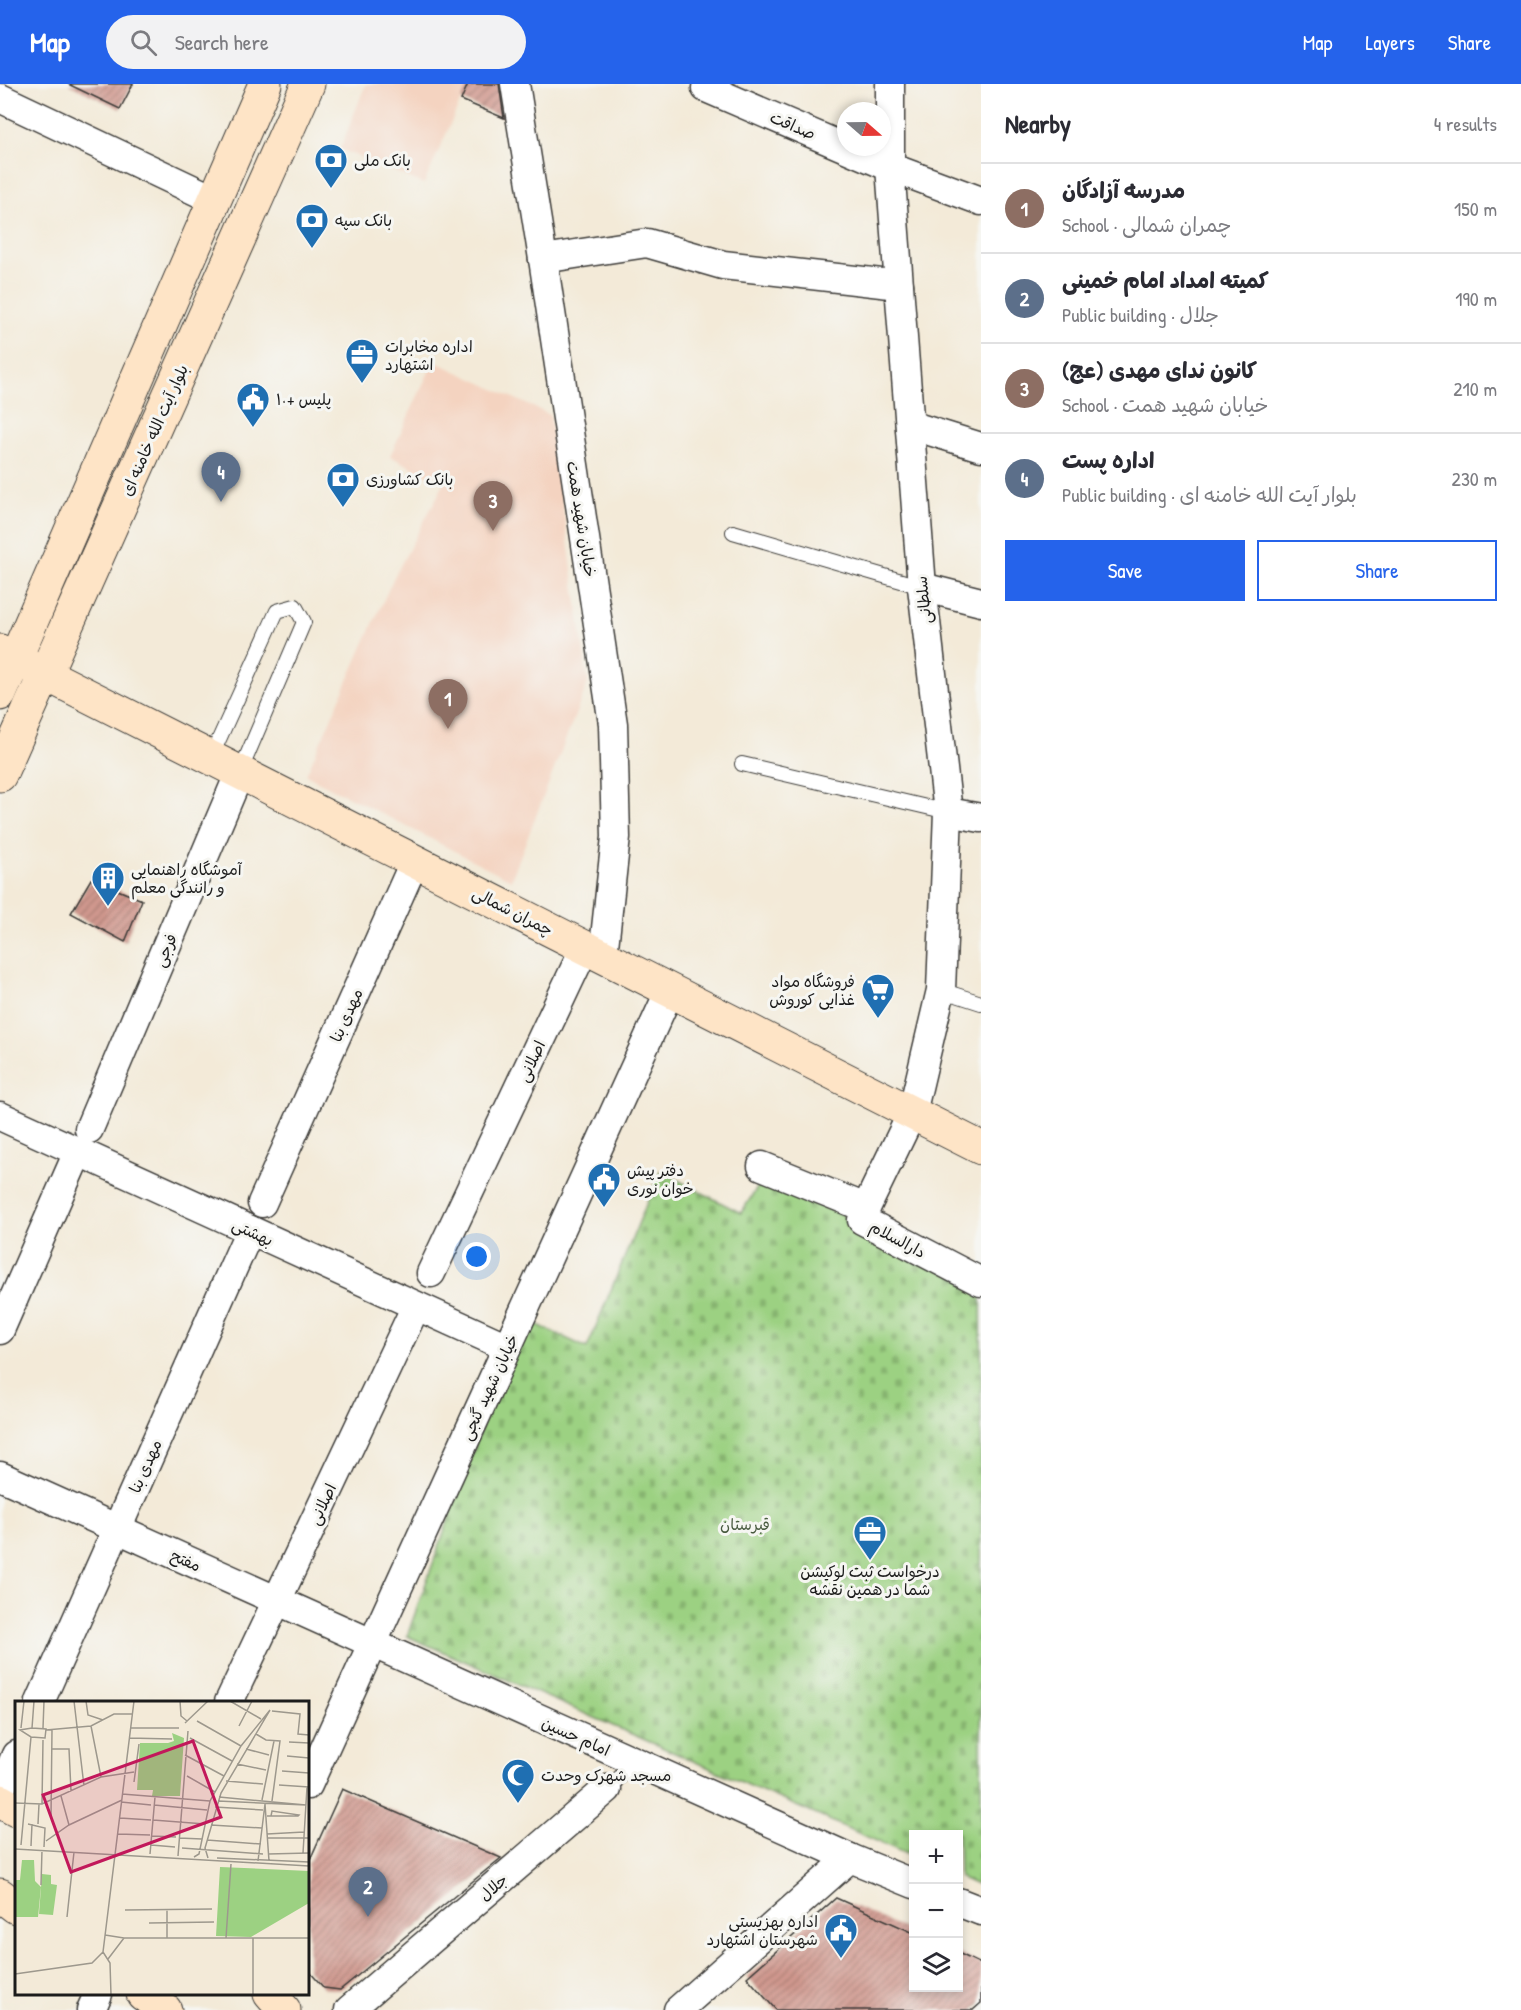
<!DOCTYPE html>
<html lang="en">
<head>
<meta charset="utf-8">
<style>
	:root { --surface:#fff; --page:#f2f2f3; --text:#2b2b33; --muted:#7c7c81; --line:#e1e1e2; --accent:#2563eb }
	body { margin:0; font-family:"Patrick Hand","Playpen Sans Arabic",sans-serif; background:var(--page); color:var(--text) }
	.controls { position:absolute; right:18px; bottom:18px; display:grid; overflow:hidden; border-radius:0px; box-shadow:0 3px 9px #0003 }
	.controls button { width:54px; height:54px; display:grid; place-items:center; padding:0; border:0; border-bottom:2px solid var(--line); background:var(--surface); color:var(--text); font:30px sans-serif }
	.compass { position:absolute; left:837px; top:18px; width:54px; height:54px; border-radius:50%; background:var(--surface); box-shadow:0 3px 9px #0003; rotate:110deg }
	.you { position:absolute; left:477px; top:1173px; width:21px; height:21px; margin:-15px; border:4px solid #fff; border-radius:50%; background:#1a73e8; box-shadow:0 0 0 9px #1a73e833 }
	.badge { display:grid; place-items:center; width:39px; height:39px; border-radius:50%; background:var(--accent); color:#fff; font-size:20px; font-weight:700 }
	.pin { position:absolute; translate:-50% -50px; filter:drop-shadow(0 2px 3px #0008) }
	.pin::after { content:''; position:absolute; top:32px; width:21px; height:18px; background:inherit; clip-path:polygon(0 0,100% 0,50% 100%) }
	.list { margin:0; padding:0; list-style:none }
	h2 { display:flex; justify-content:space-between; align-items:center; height:78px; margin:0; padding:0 24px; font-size:26px }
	h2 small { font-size:20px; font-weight:400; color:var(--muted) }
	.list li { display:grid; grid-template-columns:39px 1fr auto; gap:18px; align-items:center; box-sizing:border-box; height:90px; padding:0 24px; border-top:2px solid var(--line) }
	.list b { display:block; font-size:22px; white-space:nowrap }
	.list p { margin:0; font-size:20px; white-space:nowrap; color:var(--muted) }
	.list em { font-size:20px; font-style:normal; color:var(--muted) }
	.actions { display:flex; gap:12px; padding:18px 24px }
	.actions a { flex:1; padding:14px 0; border:2px solid var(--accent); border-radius:0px; text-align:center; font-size:21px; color:var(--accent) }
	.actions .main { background:var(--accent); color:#fff }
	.icon { flex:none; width:33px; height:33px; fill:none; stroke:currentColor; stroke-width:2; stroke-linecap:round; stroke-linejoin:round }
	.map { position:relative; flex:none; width:981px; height:1926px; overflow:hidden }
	header { display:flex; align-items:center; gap:36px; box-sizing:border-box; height:84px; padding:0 30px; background:var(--accent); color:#fff }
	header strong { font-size:28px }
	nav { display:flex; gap:33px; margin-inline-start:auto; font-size:21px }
	.search { width:420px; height:54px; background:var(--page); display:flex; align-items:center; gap:15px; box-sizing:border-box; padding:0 21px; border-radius:33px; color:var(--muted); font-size:22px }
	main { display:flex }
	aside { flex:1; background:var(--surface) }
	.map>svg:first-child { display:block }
	.built { fill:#f4d3c0 }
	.cemetery { fill:url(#cemetery-stones); stroke:#5c764f; stroke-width:1.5 }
	.building { fill:url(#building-hatch) }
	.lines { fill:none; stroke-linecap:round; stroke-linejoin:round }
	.lane-casing { stroke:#3c3b38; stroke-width:16 }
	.street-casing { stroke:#3c3b38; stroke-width:31 }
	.secondary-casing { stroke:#3c3b38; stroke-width:35 }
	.lane { stroke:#fff; stroke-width:14 }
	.street { stroke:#fff; stroke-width:28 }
	.secondary { stroke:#fee4c6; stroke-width:33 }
	.labels { text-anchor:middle; stroke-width:6; stroke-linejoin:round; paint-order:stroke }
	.street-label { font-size:16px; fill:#1c1c1c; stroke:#f6f6f2 }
	.poi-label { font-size:16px; fill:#1c1c1c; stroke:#f6f6f2; text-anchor:start }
	.park-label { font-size:16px; fill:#495b40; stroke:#f6f6f2 }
	.inset-road { fill:none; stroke:#9d988d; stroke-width:1.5 }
	.view { fill:#c2185b; fill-opacity:0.15; stroke:#c2185b; stroke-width:3 }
	.inset-edge { fill:none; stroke:#1c1c1c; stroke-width:3 }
</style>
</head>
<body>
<header>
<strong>Map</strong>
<div class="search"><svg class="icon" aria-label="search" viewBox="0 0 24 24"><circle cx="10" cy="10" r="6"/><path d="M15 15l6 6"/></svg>Search here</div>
<nav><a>Map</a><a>Layers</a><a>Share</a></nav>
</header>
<main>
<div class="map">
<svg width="981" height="1926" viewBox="0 0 981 1926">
	<defs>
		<pattern id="cemetery-stones" width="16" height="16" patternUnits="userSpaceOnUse" patternTransform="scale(1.5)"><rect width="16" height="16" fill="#9cd182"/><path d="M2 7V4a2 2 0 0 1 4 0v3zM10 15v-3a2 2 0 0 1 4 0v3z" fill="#86b370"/></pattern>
		<pattern id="building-hatch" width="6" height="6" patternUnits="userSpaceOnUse" patternTransform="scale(1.5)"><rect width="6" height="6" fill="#d0988e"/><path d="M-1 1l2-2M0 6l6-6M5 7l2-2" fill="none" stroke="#a87b73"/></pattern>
	</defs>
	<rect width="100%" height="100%" fill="#f6f6f2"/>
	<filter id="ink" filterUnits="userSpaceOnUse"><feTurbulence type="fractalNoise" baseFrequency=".0167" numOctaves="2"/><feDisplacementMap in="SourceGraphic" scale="12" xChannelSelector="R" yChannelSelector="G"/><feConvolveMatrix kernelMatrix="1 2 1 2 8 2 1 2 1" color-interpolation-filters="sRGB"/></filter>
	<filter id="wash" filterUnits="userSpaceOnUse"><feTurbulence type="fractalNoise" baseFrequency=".008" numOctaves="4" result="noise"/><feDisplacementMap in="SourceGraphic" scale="24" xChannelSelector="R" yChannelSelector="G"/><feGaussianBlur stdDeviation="1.35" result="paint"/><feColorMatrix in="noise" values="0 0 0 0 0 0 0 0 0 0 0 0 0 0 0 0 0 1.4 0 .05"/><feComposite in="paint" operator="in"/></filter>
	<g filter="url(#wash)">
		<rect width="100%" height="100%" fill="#f3ead8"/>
		<g class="built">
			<polygon points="366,0 468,0 424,100 340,65"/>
			<polygon points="434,277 550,331 588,598 511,796 306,691 393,495 444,400 390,372"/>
		</g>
		<polygon class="cemetery" points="660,1087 741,1129 761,1098 846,1132 981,1207 981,1803 959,1793 958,1750 914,1750 913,1773 407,1552 521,1233 587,1264"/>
		<g id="blocks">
			<g class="building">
				<polygon points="68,0 133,0 120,25"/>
				<polygon points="468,0 499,0 504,34 461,16"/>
				<polygon points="91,795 142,816 125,858 71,829"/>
				<polygon points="342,1705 501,1774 340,1906 324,1904 308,1886 308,1780"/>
				<polygon points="836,1814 914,1849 914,1904 958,1904 958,1869 981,1880 981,1919 973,1926 776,1926 747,1893"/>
			</g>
		</g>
	</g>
	<g filter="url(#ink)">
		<use href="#blocks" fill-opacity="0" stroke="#3c3b38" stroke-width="1.5"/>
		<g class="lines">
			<defs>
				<g id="lane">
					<polyline points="733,448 922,503"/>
					<polyline points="211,673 277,527 295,522 304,538 240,688"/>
					<polyline points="742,680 948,728"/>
					<polyline points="941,906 981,919"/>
					<polyline points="607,1705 636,1678"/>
				</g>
				<g id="street">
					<polyline points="515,0 543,175 613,640 616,753 603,872"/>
					<polyline points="706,4 890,83 981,117"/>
					<polyline points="0,14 215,116"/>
					<polyline points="543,175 647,159 723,181 899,201"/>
					<polyline points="910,341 981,363"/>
					<polyline points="922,503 981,518"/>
					<polyline points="948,728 981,734"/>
					<polyline points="0,1032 507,1263"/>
					<polyline points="89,1045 240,688"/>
					<polyline points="762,1082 866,1124 862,1136 981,1198"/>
					<polyline points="262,1119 415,776"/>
					<polyline points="866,1124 912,1029 941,906 948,728 922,503 890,83 890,0"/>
					<polyline points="431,1189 585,863"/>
					<polyline points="0,1246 78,1068"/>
					<polyline points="0,1392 850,1774 914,1800"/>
					<polyline points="40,1618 250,1146"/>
					<polyline points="229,1618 416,1222"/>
					<polyline points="308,1701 670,906"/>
					<polyline points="0,1708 16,1671"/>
					<polyline points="958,1818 981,1827"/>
					<polyline points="91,1926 98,1910"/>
					<polyline points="349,1926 607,1705"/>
					<polyline points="678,1926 850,1774"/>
				</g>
				<g id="secondary">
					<polyline points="0,567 981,1064"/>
					<polyline points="0,610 265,0"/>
					<polyline points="0,691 308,0"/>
					<polyline points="0,1717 16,1726"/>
					<polyline points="0,1811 16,1823"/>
					<polyline points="143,1910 165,1926"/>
					<polyline points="270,1910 284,1926"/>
				</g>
			</defs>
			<use href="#lane" class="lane-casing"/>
			<use href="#street" class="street-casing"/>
			<use href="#secondary" class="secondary-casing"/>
			<use href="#lane" class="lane"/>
			<use href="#street" class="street"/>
			<use href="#secondary" class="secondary"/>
		</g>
	</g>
	<defs>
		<symbol id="bank-pin" viewBox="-11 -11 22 30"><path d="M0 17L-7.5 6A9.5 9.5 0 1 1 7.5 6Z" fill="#1f6fb2" stroke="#f6f6f2"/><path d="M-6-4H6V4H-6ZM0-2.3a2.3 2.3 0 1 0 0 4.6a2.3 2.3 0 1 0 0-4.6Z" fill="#fff"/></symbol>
		<symbol id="office-pin" viewBox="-11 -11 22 30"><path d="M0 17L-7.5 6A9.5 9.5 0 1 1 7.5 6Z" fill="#1f6fb2" stroke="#f6f6f2"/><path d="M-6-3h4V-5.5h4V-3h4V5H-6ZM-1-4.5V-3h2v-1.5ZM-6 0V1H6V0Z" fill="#fff"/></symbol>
		<symbol id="civic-pin" viewBox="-11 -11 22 30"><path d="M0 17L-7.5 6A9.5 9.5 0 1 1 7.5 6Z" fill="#1f6fb2" stroke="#f6f6f2"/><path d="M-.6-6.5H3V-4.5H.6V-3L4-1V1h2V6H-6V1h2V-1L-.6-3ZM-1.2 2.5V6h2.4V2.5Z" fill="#fff"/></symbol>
		<symbol id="building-pin" viewBox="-11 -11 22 30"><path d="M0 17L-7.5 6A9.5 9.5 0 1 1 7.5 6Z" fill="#1f6fb2" stroke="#f6f6f2"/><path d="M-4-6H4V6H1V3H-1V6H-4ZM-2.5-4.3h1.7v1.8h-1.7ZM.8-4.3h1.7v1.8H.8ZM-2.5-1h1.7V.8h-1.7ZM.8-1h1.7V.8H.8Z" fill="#fff"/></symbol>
		<symbol id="supermarket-pin" viewBox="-11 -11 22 30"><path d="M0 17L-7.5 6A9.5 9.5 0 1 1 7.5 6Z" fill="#1f6fb2" stroke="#f6f6f2"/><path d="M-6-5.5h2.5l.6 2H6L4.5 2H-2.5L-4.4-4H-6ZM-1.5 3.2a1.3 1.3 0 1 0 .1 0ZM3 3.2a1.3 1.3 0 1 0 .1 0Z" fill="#fff"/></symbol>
		<symbol id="mosque-pin" viewBox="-11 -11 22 30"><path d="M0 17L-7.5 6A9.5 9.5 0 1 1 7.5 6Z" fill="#1f6fb2" stroke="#f6f6f2"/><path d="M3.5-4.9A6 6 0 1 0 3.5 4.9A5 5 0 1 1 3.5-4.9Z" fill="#fff"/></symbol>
	</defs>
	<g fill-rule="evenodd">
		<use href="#bank-pin" x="312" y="57" width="38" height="52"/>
		<use href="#bank-pin" x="293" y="117" width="38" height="52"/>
		<use href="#office-pin" x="343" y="252" width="38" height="52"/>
		<use href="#civic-pin" x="234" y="296" width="38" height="52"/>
		<use href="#bank-pin" x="324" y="376" width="38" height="52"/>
		<use href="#building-pin" x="89" y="775" width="38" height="52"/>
		<use href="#supermarket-pin" x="859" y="887" width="38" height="52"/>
		<use href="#civic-pin" x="585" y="1076" width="38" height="52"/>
		<use href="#office-pin" x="851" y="1429" width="38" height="52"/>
		<use href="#mosque-pin" x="499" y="1672" width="38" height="52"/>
		<use href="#civic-pin" x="822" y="1827" width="38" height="52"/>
	</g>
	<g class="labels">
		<g class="street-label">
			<text transform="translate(793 41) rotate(23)" y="6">صداقت</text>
			<text transform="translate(154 346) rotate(-66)" y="6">بلوار آیت الله خامنه ای</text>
			<text transform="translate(582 435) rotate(81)" y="6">خیابان شهید همت</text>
			<text transform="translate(923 516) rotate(-96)" y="6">سلطانی</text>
			<text transform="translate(513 827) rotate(27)" y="6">چمران شمالی</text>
			<text transform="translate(165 866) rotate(-67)" y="6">فرجی</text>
			<text transform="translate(346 931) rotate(-66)" y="6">مهدی بنا</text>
			<text transform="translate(531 977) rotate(-65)" y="6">اصلانی</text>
			<text transform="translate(253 1148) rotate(25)" y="6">بهشتی</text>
			<text transform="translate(898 1155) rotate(28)" y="6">دارالسلام</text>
			<text transform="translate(489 1303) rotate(-65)" y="6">خیابان شهید گنجی</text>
			<text transform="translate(145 1382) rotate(-66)" y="6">مهدی بنا</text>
			<text transform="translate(322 1420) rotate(-65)" y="6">اصلانی</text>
			<text transform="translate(186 1476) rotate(24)" y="6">مفتح</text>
			<text transform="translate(576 1652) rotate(24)" y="6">امام حسین</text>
			<text transform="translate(493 1803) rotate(-41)" y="6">جلال</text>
		</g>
		<g class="poi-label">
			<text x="354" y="82">بانک ملی</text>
			<text x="335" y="142">بانک سپه</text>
			<text x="385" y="268">اداره مخابرات<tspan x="385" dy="18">اشتهارد</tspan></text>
			<text x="276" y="321">پلیس +۱۰</text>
			<text x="366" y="401">بانک کشاورزی</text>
			<text x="131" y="791">آموشگاه راهنمایی<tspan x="131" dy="18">و رانندگی معلم</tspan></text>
			<text x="855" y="903" text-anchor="end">فروشگاه مواد<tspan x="855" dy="18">غذایی کوروش</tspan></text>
			<text x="627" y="1092">دفتر پیش<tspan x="627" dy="18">خوان نوری</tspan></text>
			<text x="870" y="1493" text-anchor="middle">درخواست ثبت لوکیشن<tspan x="870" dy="18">شما در همین نقشه</tspan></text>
			<text x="541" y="1697">مسجد شهرک وحدت</text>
			<text x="818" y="1843" text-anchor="end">اداره بهزیستی<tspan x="818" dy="18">شهرستان اشتهارد</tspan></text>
		</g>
		<g class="park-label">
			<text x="745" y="1446">قبرستان</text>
		</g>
	</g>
	<g transform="translate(15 1617)">
		<rect width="294" height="294" fill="#f3ead8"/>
		<path d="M7,159H19L20,180L26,186L23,216H0V179H5ZM205,166L294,170V202L236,236L201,235Z" fill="#9cd182"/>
		<path d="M157,32L169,37L165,95H137L138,89H122L125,42H153L159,40ZM27,173L36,174V183L42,184L38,214L24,213Z" fill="#9cd182"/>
		<path class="inset-road" d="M59,0L69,85M71,0L73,14L88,19M165,0L166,15L172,20M215,0L246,18M257,10L285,13L283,33L294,34M182,20L226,45M170,22L193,0M76,25L86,76M224,25L237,0M6,27L9,0M17,27L31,28L30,37L16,36L5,29ZM17,27L19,0M28,27L29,0M115,27H164M31,29L76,25L99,13H117M241,33L251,39L265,40L257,100M114,37L157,38M175,37L217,60M274,41L294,42M37,48H54L56,90M231,48L254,54M170,54L209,75M272,55L294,57M222,63L251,69M267,70L294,72M172,75L200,91M211,80L248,83M119,81L124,43M264,84L294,86M107,93L195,100M46,95L54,124M247,99L259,40M203,100L291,104L204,96M106,101L136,104M0,102L27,103L86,76L119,71M27,103L28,39M139,104L192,109M200,106L248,109M252,115H283L284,114L257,110L256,115M36,116L37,29M105,117L136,119M138,119L190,123M13,123L30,127L29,146M23,123L24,103M196,124L247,127M103,133L135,134M252,133L289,131M137,135L161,136M164,137L187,138M252,137H294M192,139L246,143M31,140L54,124L107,99M6,144L16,36M136,144L160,146M16,145L17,123M167,147L248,153M0,148L294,165M288,152L292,86M135,153L140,96M253,153L294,152M163,155L173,30M179,156L184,153L195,100L226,45L255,9L206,92L190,147L193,157M202,157L294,161M243,160L250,103L254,160M26,184L27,149M152,208V237M110,209L197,208M52,216L59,151M134,222L199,221M90,234L109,237H294M211,237L216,163M238,237V294M93,258L109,237M0,273L77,262L88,251M96,294L95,262L88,251L119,0"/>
		<path class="view" d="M178,40L206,116L56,171L28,94Z"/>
		<rect width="294" height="294" class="inset-edge"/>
	</g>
</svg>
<div class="controls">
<button>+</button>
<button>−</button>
<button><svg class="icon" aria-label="layers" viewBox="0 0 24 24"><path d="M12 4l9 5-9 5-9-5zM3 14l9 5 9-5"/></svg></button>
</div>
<svg class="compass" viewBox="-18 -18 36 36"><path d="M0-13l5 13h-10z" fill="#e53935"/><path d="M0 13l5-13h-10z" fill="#7c7c81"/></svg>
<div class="you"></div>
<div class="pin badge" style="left:448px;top:645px;background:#8d6e63">1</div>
<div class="pin badge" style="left:368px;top:1833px;background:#5c6f8a">2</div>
<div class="pin badge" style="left:493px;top:447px;background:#8d6e63">3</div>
<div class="pin badge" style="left:221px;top:418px;background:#5c6f8a">4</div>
</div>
<aside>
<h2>Nearby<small>4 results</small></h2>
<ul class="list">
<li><span class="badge" style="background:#8d6e63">1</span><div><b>مدرسه آزادگان</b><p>School · چمران شمالی</p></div><em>150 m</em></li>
<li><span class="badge" style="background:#5c6f8a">2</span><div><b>کمیته امداد امام خمینی</b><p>Public building · جلال</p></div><em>190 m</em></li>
<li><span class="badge" style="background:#8d6e63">3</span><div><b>کانون ندای مهدی (عج)</b><p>School · خیابان شهید همت</p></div><em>210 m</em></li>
<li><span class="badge" style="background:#5c6f8a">4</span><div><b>اداره پست</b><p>Public building · بلوار آیت الله خامنه ای</p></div><em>230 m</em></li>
</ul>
<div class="actions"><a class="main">Save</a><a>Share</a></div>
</aside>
</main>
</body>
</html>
